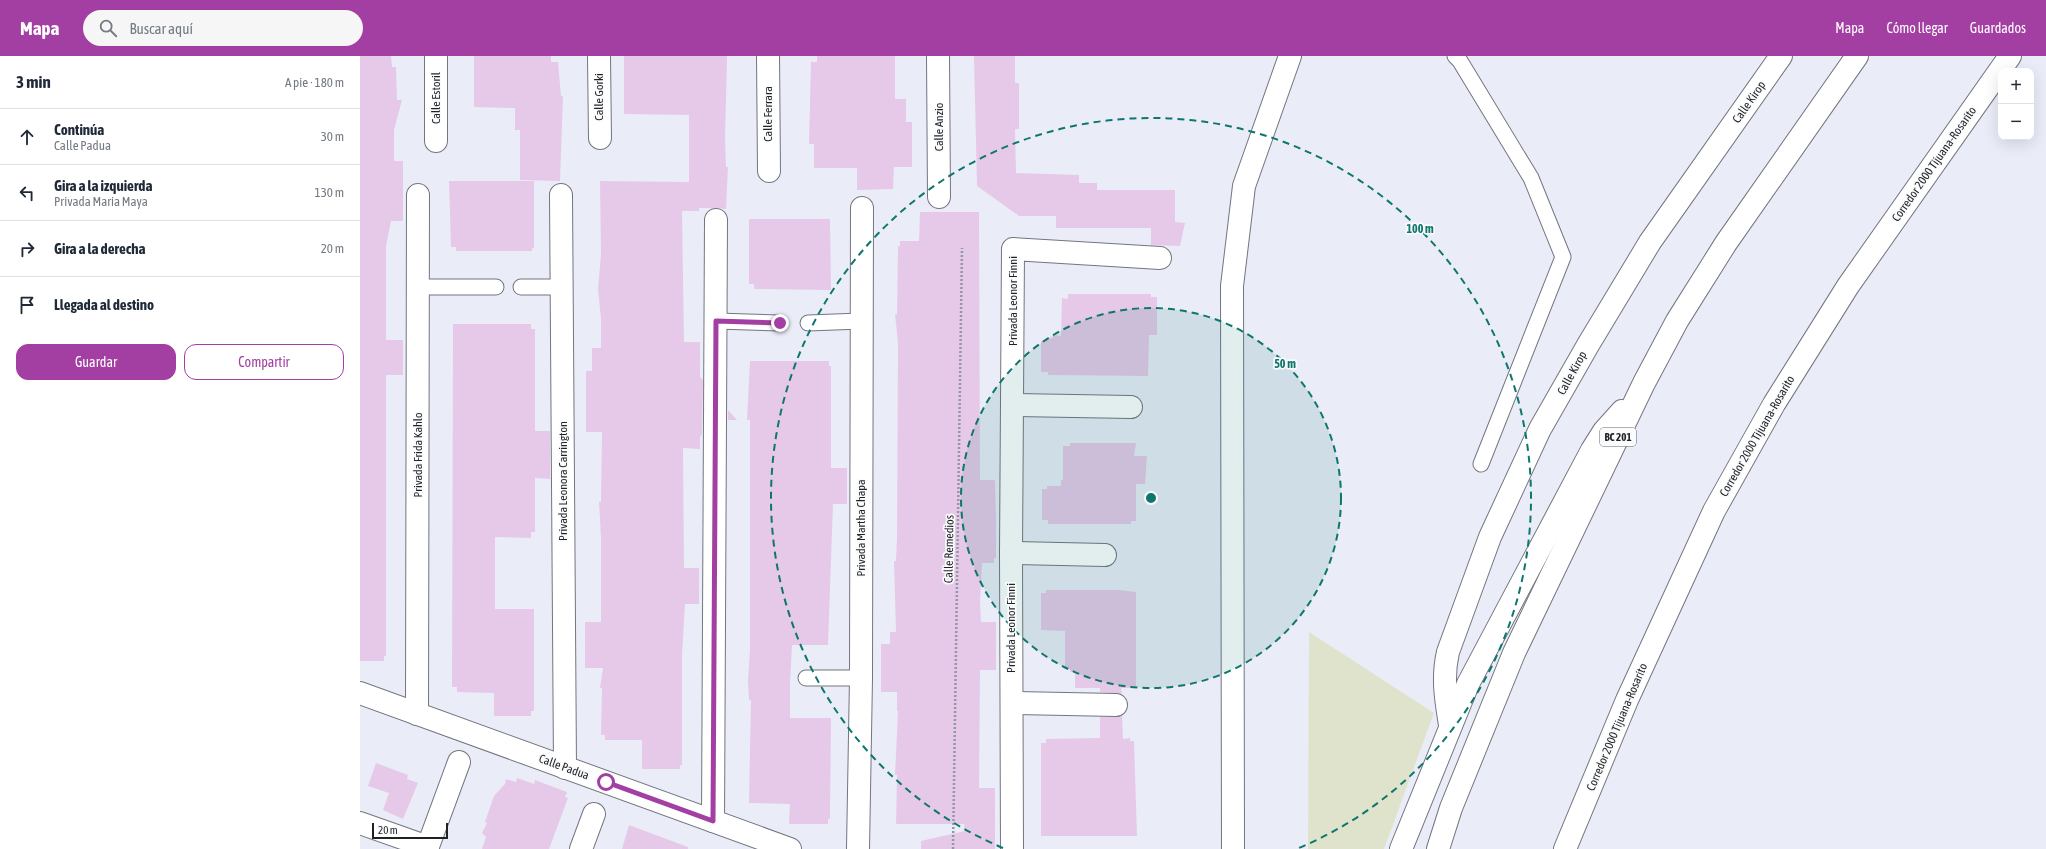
<!DOCTYPE html>
<html lang="es">
<head>
<meta charset="utf-8">
<style>
	:root { --surface:#fff; --page:#f6f6f7; --text:#1f2937; --muted:#747a83; --line:#e0e1e3; --accent:#a33ea3 }
	body { margin:0; font-family:"Asap Condensed",sans-serif; background:var(--page); color:var(--text) }
	.controls { position:absolute; right:12px; top:12px; display:grid; overflow:hidden; border-radius:8px; box-shadow:0 4px 16px #0002 }
	.controls button { width:36px; height:36px; display:grid; place-items:center; padding:0; border:0; border-bottom:1px solid var(--line); background:var(--surface); color:var(--text); font:20px sans-serif }
	.scale { position:absolute; left:12px; bottom:10px; width:76px; box-sizing:border-box; padding-left:4px; border:2px solid #1f2124; border-top:0; font-size:11px; line-height:14px; white-space:nowrap; color:#1f2124; -webkit-text-stroke:3px #fafbfd; paint-order:stroke }
	.stop { position:absolute; width:12px; height:12px; margin:-9px; border:3px solid #a33ea3; border-radius:50%; background:#fff }
	.stop.end { background:#a33ea3; border-color:#fff; box-shadow:0 1px 4px #0008 }
	.list { margin:0; padding:0; list-style:none }
	h2 { display:flex; justify-content:space-between; align-items:center; height:52px; margin:0; padding:0 16px; font-size:17px }
	h2 small { font-size:13px; font-weight:400; color:var(--muted) }
	.list li { display:grid; grid-template-columns:26px 1fr auto; gap:12px; align-items:center; box-sizing:border-box; height:56px; padding:0 16px; border-top:1px solid var(--line) }
	.list b { display:block; font-size:15px; white-space:nowrap }
	.list p { margin:0; font-size:13px; white-space:nowrap; color:var(--muted) }
	.list em { font-size:13px; font-style:normal; color:var(--muted) }
	.actions { display:flex; gap:8px; padding:12px 16px }
	.actions a { flex:1; padding:9px 0; border:1px solid var(--accent); border-radius:12px; text-align:center; font-size:14px; color:var(--accent) }
	.actions .main { background:var(--accent); color:#fff }
	.icon { flex:none; width:22px; height:22px; fill:none; stroke:currentColor; stroke-width:2; stroke-linecap:round; stroke-linejoin:round }
	.map { position:relative; flex:none; width:1686px; height:793px; overflow:hidden }
	header { display:flex; align-items:center; gap:24px; box-sizing:border-box; height:56px; padding:0 20px; background:var(--accent); color:#fff }
	header strong { font-size:19px }
	nav { display:flex; gap:22px; margin-inline-start:auto; font-size:14px }
	.search { width:280px; height:36px; background:var(--page); display:flex; align-items:center; gap:10px; box-sizing:border-box; padding:0 14px; border-radius:22px; color:var(--muted); font-size:15px }
	main { display:flex }
	aside { flex:1; background:var(--surface) }
	.map>svg:first-child { display:block }
	.green { fill:#dfe3cb }
	.building { fill:#e6c9e8 }
	.lines { fill:none; stroke-linecap:round; stroke-linejoin:round }
	.lane-casing { stroke:#73757f; stroke-width:17 }
	.street-casing { stroke:#73757f; stroke-width:24 }
	.secondary-casing { stroke:#73757f; stroke-width:24 }
	.highway-casing { stroke:#73757f; stroke-width:24 }
	.path { stroke:#94979f; stroke-width:2.5; stroke-dasharray:2 2; stroke-linecap:butt }
	.lane { stroke:#fff; stroke-width:15 }
	.street { stroke:#fff; stroke-width:22 }
	.secondary { stroke:#fff; stroke-width:22 }
	.highway { stroke:#fff; stroke-width:22 }
	.route { stroke:#a33ea3; stroke-width:5 }
	.ring { fill:none; stroke:#0f766e; stroke-width:2; stroke-dasharray:7 5 }
	.labels { text-anchor:middle; stroke-width:3.5; stroke-linejoin:round; paint-order:stroke }
	.shield { fill:#fafbfd; stroke:#616265; stroke-width:1 }
	.shield-label { font-size:11px; font-weight:bold; fill:#1f2124 }
	.street-label { font-size:12px; fill:#1f2124; stroke:#fafbfd }
	.centre { fill:#0f766e; stroke:#fafbfd; stroke-width:2 }
	.ring-label { font-size:12px; text-anchor:middle; font-weight:bold; fill:#0f766e; stroke:#fafbfd; stroke-width:3.5; stroke-linejoin:round; paint-order:stroke }
</style>
</head>
<body>
<header>
<strong>Mapa</strong>
<div class="search"><svg class="icon" aria-label="search" viewBox="0 0 24 24"><circle cx="10" cy="10" r="6"/><path d="M15 15l6 6"/></svg>Buscar aquí</div>
<nav><a>Mapa</a><a>Cómo llegar</a><a>Guardados</a></nav>
</header>
<main>
<aside>
<h2>3 min<small>A pie · 180 m</small></h2>
<ul class="list">
<li><svg class="icon" aria-label="ahead" viewBox="0 0 24 24"><path d="M12 20V5M6 11l6-6 6 6"/></svg><div><b>Continúa</b><p>Calle Padua</p></div><em>30 m</em></li>
<li><svg class="icon" aria-label="left" viewBox="0 0 24 24"><path d="M17 20v-9H6M10 6l-5 5 5 5"/></svg><div><b>Gira a la izquierda</b><p>Privada María Maya</p></div><em>130 m</em></li>
<li><svg class="icon" aria-label="right" viewBox="0 0 24 24"><path d="M7 20v-9h11M14 6l5 5-5 5"/></svg><div><b>Gira a la derecha</b></div><em>20 m</em></li>
<li><svg class="icon" aria-label="arrive" viewBox="0 0 24 24"><path d="M6 21V4h12l-3 4 3 4H6"/></svg><div><b>Llegada al destino</b></div></li>
</ul>
<div class="actions"><a class="main">Guardar</a><a>Compartir</a></div>
</aside>
<div class="map">
<svg width="1686" height="793" viewBox="0 0 1686 793">
	<rect width="100%" height="100%" fill="#eaedf8"/>
	<polygon class="green" points="949,576 1074,657 1024,793 948,793"/>
	<g class="building">
		<polygon points="0,0 31,0 32,11 36,11 37,44 42,44 34,74 34,105 43,105 43,165 31,165 26,190 26,284 43,284 43,319 26,319 26,600 24,600 24,605 0,605"/>
		<polygon points="114,0 191,0 191,6 198,6 201,40 203,40 200,125 160,124 160,74 155,74 155,52 114,51"/>
		<polygon points="264,0 367,0 367,3 365,82 366,111 368,111 366,153 356,152 339,152 339,155 322,155 324,286 340,286 340,321 343,324 342,378 340,381 340,393 323,392 324,512 339,512 339,548 325,548 322,600 322,709 320,709 320,713 282,713 282,684 245,684 245,679 241,679 242,632 240,632 243,612 225,612 225,566 241,566 241,482 239,446 241,446 242,376 226,376 226,315 232,315 232,292 241,292 241,263 238,233 241,198 240,125 329,126 329,59 264,58"/>
		<polygon points="457,0 535,0 535,43 546,43 546,66 552,66 552,111 534,111 533,133 497,134 497,112 454,112 454,88 449,88 451,6 457,6"/>
		<polygon points="614,0 655,0 655,27 659,27 659,73 655,73 656,117 719,119 719,127 737,127 737,134 815,134 815,166 825,167 820,190 791,189 791,172 696,172 696,160 659,160 617,130"/>
		<polygon points="89,125 174,125 174,192 172,192 172,195 96,195 96,191 91,191"/>
		<polygon points="560,156 619,156 620,424 635,424 636,459 636,502 634,502 634,507 622,507 620,547 621,566 636,566 636,614 620,614 619,732 635,732 635,793 561,793 561,785 605,775 604,768 536,768 537,719 535,719 538,655 537,655 537,636 521,636 521,588 530,588 530,576 536,576 534,505 536,505 537,481 538,287 535,258 537,258 538,190 540,190 540,185 559,185"/>
		<polygon points="389,163 470,163 471,234 394,233 394,228 389,228"/>
		<polygon points="708,238 791,238 791,241 797,241 797,279 789,279 788,320 688,319 688,316 681,316 681,285 693,282 693,279 701,280 702,242 708,243"/>
		<polygon points="93,268 171,268 171,273 175,273 175,375 190,375 190,423 175,422 175,476 171,476 171,482 135,481 135,553 174,553 174,655 171,655 171,660 134,660 134,637 97,636 97,631 92,631"/>
		<polygon points="390,305 469,305 469,310 471,310 471,412 487,412 487,448 473,448 468,589 432,589 430,626 430,662 471,662 470,763 468,763 468,768 429,768 430,748 389,747 391,644 389,644 388,625 390,593 390,364 387,364"/>
		<polygon points="368,354 377,364 368,364"/>
		<polygon points="710,387 776,387 774,400 787,400 785,428 776,428 776,465 771,465 771,468 688,468 688,464 682,464 682,433 687,433 687,430 701,430 701,424 703,424 703,390 710,390"/>
		<polygon points="686,534 759,534 776,536 776,632 761,632 762,638 740,636 740,632 715,632 715,616 710,616 710,613 705,613 705,575 681,574 681,537 686,537"/>
		<polygon points="762,660 763,683 770,682 770,685 774,685 777,780 681,780 681,687 686,687 686,683 740,682 740,661"/>
		<polygon points="16,707 48,719 47,723 58,727 43,763 23,754 29,737 8,730"/>
		<polygon points="157,722 174,728 175,724 207,736 205,741 208,742 189,793 122,793 126,781 122,777 127,767 125,766 134,740 145,728 146,723 156,726"/>
		<polygon points="269,769 328,791 328,793 262,793"/>
	</g>
	<g class="lines">
		<defs>
			<g id="lane">
				<polyline points="1095,0 1100,5 1171,122 1203,201 1121,408"/>
				<polyline points="58,231 136,231"/>
				<polyline points="161,231 202,231"/>
				<polyline points="356,265 420,267"/>
				<polyline points="448,267 501,265"/>
				<polyline points="446,622 501,622"/>
			</g>
			<g id="street">
				<polyline points="239,0 240,82"/>
				<polyline points="408,0 409,115"/>
				<polyline points="578,0 579,141"/>
				<polyline points="76,85 76,0"/>
				<polyline points="201,139 205,712"/>
				<polyline points="652,349 771,351"/>
				<polyline points="651,497 745,499"/>
				<polyline points="652,647 756,649"/>
				<polyline points="57,658 58,139"/>
				<path d="M1090,669C1086,644 1082,622 1088,596L1130,481L1180,373L1228,289L1290,186L1421,0"/>
				<polyline points="353,765 356,164"/>
				<polyline points="0,767 68,791"/>
				<polyline points="67,793 99,706"/>
				<polyline points="221,793 234,758"/>
				<polyline points="498,793 501,622 502,152"/>
				<polyline points="652,793 651,497 653,193 800,202"/>
				<polyline points="873,793 872,230 884,130 930,0"/>
			</g>
			<polyline id="secondary" points="0,637 430,793"/>
			<g id="highway">
				<polyline points="1041,793 1108,628 1232,394 1244,375 1262,355"/>
				<polyline points="1078,793 1091,752 1154,597 1284,327 1317,265 1366,187 1497,0"/>
				<polyline points="1205,793 1267,644 1354,455 1414,348 1488,230 1650,0"/>
			</g>
		</defs>
		<use href="#lane" class="lane-casing"/>
		<use href="#street" class="street-casing"/>
		<use href="#secondary" class="secondary-casing"/>
		<use href="#highway" class="highway-casing"/>
		<polyline class="path" points="593,793 602,192"/>
		<use href="#lane" class="lane"/>
		<use href="#street" class="street"/>
		<use href="#secondary" class="secondary"/>
		<use href="#highway" class="highway"/>
	</g>
	<g class="lines">
		<polyline class="route" points="246,726 353,765 356,265 420,267"/>
	</g>
	<circle cx="791" cy="442" r="190" fill="#0f766e" fill-opacity=".12"/>
	<g class="ring">
		<circle cx="791" cy="442" r="190"/>
		<path d="M643 792A380 380 0 1 1 939 792"/>
	</g>
	<g class="labels">
		<rect class="shield" x="1240" y="372" width="36" height="18" rx="3"/>
		<g class="shield-label">
			<text x="1258" y="385">BC 201</text>
		</g>
		<g class="street-label">
			<text transform="translate(239 41) rotate(-90)" y="4">Calle Gorki</text>
			<text transform="translate(76 42) rotate(-90)" y="4">Calle Estoril</text>
			<text transform="translate(1389 46) rotate(-55)" y="4">Calle Kirop</text>
			<text transform="translate(408 58) rotate(-90)" y="4">Calle Ferrara</text>
			<text transform="translate(579 71) rotate(-90)" y="4">Calle Anzio</text>
			<text transform="translate(1574 108) rotate(-55)" y="4">Corredor 2000 Tijuana-Rosarito</text>
			<text transform="translate(653 245) rotate(-90)" y="4">Privada Leonor Finni</text>
			<text transform="translate(1212 317) rotate(-61)" y="4">Calle Kirop</text>
			<text transform="translate(1397 380) rotate(-60)" y="4">Corredor 2000 Tijuana-Rosarito</text>
			<text transform="translate(58 399) rotate(-90)" y="4">Privada Frida Kahlo</text>
			<text transform="translate(203 425) rotate(-90)" y="4">Privada Leonora Carrington</text>
			<text transform="translate(501 472) rotate(-90)" y="4">Privada Martha Chapa</text>
			<text transform="translate(589 493) rotate(-89)" y="4">Calle Remedios</text>
			<text transform="translate(651 572) rotate(-90)" y="4">Privada Leonor Finni</text>
			<text transform="translate(1257 671) rotate(-67)" y="4">Corredor 2000 Tijuana-Rosarito</text>
			<text transform="translate(204 711) rotate(20)" y="4">Calle Padua</text>
		</g>
	</g>
	<circle cx="791" cy="442" r="6" class="centre"/>
	<g class="ring-label">
		<text x="1060" y="177">100 m</text>
		<text x="925" y="312">50 m</text>
	</g>
</svg>
<div class="controls">
<button>+</button>
<button>−</button>
</div>
<div class="scale">20 m</div>
<div class="stop" style="left:246px;top:726px"></div>
<div class="stop end" style="left:420px;top:267px"></div>
</div>
</main>
</body>
</html>
